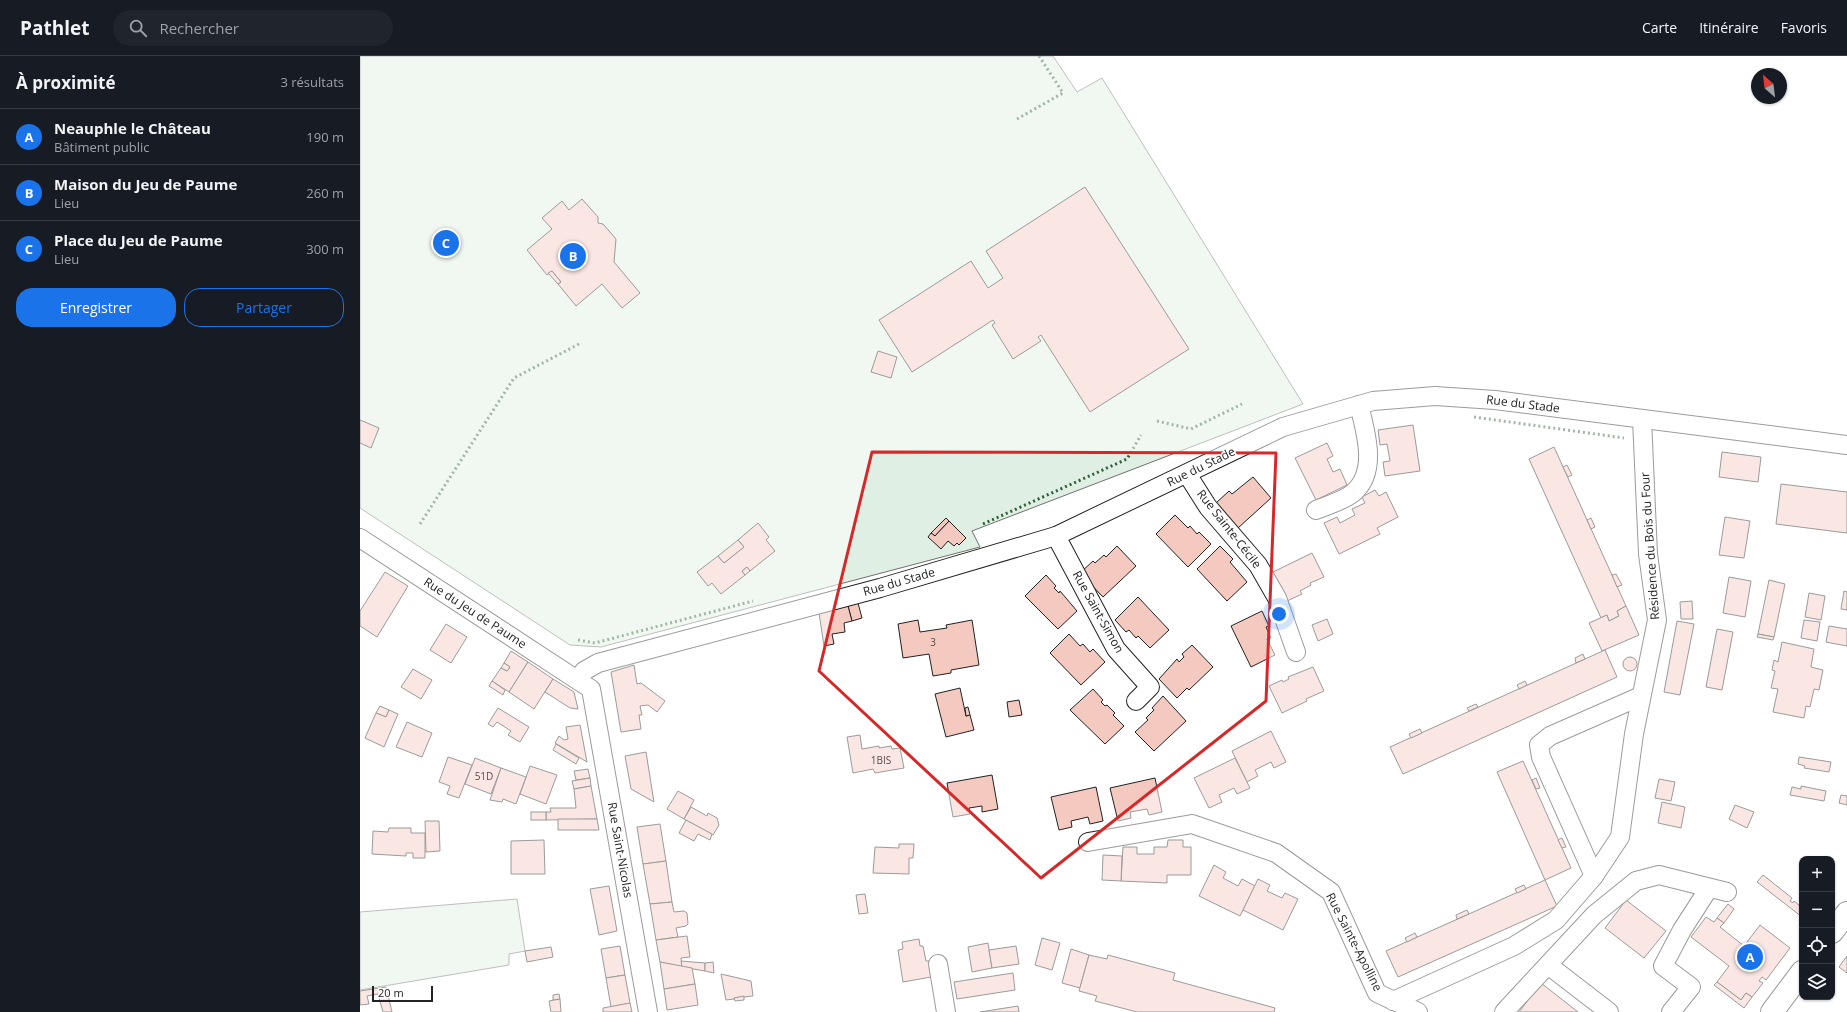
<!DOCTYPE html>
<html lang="fr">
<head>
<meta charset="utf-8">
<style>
	:root { --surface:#171b24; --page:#20242c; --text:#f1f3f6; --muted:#9ea1a6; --line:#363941; --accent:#1a73e8 }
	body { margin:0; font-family:"Open Sans",sans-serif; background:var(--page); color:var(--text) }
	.controls { position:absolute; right:12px; bottom:12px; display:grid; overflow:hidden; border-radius:8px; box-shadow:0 1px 3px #0004 }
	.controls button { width:36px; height:36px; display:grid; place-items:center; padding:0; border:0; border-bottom:1px solid var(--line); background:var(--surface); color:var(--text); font:20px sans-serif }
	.compass { position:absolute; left:1391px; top:12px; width:36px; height:36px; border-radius:50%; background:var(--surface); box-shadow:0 1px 3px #0004; rotate:332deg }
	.scale { position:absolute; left:12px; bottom:10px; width:61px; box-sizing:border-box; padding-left:4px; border:2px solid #222; border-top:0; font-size:11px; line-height:14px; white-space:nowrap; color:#222; -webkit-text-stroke:3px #fff; paint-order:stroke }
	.you { position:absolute; left:919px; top:558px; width:14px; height:14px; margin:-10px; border:3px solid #fff; border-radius:50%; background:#1a73e8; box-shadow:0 0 0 6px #1a73e833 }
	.badge { display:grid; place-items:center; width:26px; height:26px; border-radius:50%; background:var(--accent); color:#fff; font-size:13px; font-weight:700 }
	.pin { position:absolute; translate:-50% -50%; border:2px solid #fff; box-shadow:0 1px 4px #0006 }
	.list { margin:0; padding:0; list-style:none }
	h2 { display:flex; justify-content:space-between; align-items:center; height:52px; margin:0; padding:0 16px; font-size:17px }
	h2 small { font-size:13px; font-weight:400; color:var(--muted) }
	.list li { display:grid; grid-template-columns:26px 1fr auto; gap:12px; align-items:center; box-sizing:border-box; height:56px; padding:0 16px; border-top:1px solid var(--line) }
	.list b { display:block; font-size:15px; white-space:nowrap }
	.list p { margin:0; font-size:13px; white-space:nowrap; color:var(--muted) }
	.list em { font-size:13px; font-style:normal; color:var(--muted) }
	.actions { display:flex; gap:8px; padding:12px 16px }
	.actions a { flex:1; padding:9px 0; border:1px solid var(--accent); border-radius:16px; text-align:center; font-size:14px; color:var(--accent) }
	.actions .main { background:var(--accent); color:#fff }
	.icon { flex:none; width:22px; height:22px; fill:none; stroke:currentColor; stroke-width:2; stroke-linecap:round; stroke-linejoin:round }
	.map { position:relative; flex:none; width:1487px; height:956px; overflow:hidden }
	header { display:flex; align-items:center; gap:24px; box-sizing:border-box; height:56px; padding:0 20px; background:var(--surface); border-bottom:1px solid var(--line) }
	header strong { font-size:19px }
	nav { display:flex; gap:22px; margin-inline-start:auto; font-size:14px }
	.search { width:280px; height:36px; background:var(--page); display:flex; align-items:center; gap:10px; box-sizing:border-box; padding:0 14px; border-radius:22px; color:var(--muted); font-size:15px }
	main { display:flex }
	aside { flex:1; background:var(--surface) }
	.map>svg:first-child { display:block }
	.green { fill:#e0efe3; stroke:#6f6f6f }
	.building { fill:#f3c9c0; stroke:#222 }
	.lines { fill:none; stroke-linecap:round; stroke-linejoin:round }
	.minor-casing { stroke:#222; stroke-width:20 }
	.secondary-casing { stroke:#222; stroke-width:24 }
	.minor { stroke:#fff; stroke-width:18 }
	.secondary { stroke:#fff; stroke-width:22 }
	.hedge { stroke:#2f5e38; stroke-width:3; stroke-dasharray:2 3; stroke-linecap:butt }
	.marked { fill:none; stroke:#d62828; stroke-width:3; stroke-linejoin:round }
	.labels { text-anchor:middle; stroke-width:3; stroke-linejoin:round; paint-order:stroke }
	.number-label { font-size:10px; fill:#564c4a }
	.street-label { font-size:12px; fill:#222; stroke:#fff }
</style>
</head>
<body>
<header>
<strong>Pathlet</strong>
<div class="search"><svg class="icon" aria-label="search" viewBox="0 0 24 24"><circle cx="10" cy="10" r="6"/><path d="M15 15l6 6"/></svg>Rechercher</div>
<nav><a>Carte</a><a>Itinéraire</a><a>Favoris</a></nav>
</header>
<main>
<aside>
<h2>À proximité<small>3 résultats</small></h2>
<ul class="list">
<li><span class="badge">A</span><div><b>Neauphle le Château</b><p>Bâtiment public</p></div><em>190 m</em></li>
<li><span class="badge">B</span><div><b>Maison du Jeu de Paume</b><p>Lieu</p></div><em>260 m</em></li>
<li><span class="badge">C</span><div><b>Place du Jeu de Paume</b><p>Lieu</p></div><em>300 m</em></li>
</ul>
<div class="actions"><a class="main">Enregistrer</a><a>Partager</a></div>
</aside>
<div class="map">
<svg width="1487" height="956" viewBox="0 0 1487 956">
	<rect width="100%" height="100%" fill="#fff"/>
	<g class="green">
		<polygon points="0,0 693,0 717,36 742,22 943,348 612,475 620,491 241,591 210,589 0,452"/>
		<polygon points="157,843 165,895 149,898 149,909 0,934 0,856"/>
	</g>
	<g class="building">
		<polygon points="725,131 829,293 730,356 681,279 678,281 681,285 653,303 632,269 635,267 633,264 552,316 519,264 611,205 628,232 643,222 626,195"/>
		<polygon points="222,143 238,161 238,167 243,168 256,183 254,206 280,237 262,252 242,228 216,250 198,228 201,226 192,215 187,219 167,194 192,173 182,162 202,145 209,154"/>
		<polygon points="192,215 201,226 198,228 188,217"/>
		<polygon points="518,295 537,301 531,322 511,316"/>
		<polygon points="0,364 19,372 11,392 0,387"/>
		<polygon points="1053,369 1060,415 1025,420 1023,406 1030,405 1027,388 1020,389 1018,374"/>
		<polygon points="967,387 973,400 967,403 973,416 980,413 987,429 956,444 935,402"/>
		<polygon points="1194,391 1266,550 1257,555 1259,560 1249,565 1247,559 1241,562 1169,403"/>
		<polygon points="1362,396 1401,401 1398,426 1359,421"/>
		<polygon points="1207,409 1212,419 1208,421 1203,411"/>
		<polygon points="893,421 911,442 878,472 856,447 869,435 872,438"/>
		<polygon points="1421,428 1487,436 1487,477 1416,468"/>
		<polygon points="1015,434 1019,440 1026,436 1038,461 1017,472 1020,478 979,498 964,467 977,461 980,467 995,459 992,453 1005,447 1002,441"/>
		<polygon points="815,459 828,472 830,470 837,478 839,476 851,488 828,511 796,478"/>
		<polygon points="1365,461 1390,465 1384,502 1359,499"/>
		<polygon points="586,462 589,465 575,480 571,477"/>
		<polygon points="1231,462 1235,471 1231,473 1227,464"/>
		<polygon points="589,465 606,482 599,489 597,487 594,490 588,485 581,493 568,481 571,477 575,480"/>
		<polygon points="398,467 409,481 406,484 415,495 390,515 387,511 382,515 385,519 361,538 352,527 348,530 337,516 358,500 364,507 384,491 378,484"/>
		<polygon points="378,484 384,491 364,507 358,500"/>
		<polygon points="757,490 776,510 743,541 720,517 733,505 735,507 744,499 746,501"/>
		<polygon points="860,490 873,503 870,506 887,526 867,545 837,513"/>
		<polygon points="952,497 964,521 950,527 951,529 940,535 942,538 927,545 913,516"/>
		<polygon points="387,511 390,515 385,519 382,515"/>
		<polygon points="25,516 48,530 17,581 0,570 0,555"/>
		<polygon points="1256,518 1262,529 1257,531 1252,519"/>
		<polygon points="686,519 696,530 694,532 699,537 700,535 717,555 698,573 665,540"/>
		<polygon points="1369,521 1391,525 1385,561 1363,557"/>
		<polygon points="1409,524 1425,528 1414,581 1398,578"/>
		<polygon points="1484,535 1487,536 1487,554 1481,553"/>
		<polygon points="1449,537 1465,540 1461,564 1445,561"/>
		<polygon points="778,541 809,574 790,592 778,580 776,582 769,574 766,576 755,564"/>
		<polygon points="1332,545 1333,563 1321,563 1320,546"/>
		<polygon points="498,547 502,562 492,565 488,550"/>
		<polygon points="488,550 492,565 484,567 485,576 472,578 474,588 464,590 459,557"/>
		<polygon points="1266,550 1279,579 1242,595 1229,567 1247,559 1249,565 1259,560 1257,555"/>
		<polygon points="902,555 909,570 906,571 911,582 907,583 915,599 891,611 871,570"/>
		<polygon points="967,563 973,578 958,585 952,569"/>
		<polygon points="558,564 560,576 587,572 586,569 612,564 619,609 591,614 591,617 573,620 569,598 543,602 538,568"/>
		<polygon points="1444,564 1460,566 1457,585 1441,582"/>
		<polygon points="1317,565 1334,568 1320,639 1304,636"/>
		<polygon points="86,568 107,581 91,607 70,594"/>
		<polygon points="1469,570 1487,573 1487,590 1466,586"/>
		<polygon points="1357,573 1373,576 1362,634 1346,631"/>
		<polygon points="709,578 720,590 723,588 730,596 733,593 745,606 721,629 690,597"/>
		<polygon points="1398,578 1414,581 1413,584 1397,581"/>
		<polygon points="1422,586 1454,593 1451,611 1463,614 1459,634 1454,633 1450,651 1446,650 1444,662 1413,656 1418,633 1411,632 1415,615 1412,614 1414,604 1418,606"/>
		<polygon points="832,589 853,611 829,634 827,632 817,642 799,623 817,603 819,606 824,601 822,598"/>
		<polygon points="1245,594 1257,621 1043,718 1030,691"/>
		<polygon points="151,595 168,606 149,636 132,625 141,612 147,615 150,611 144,607"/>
		<polygon points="1223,598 1225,603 1216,607 1215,602"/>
		<circle cx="1270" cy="608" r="7"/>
		<polygon points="168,606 193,623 174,653 149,636"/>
		<polygon points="144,607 150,611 147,615 141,612"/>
		<polygon points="274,609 277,628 281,627 305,645 297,656 288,649 280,650 282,659 279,659 281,673 261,676 251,616"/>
		<polygon points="953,611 964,635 946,643 947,645 922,657 909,630 922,624 923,626 929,623 928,621"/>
		<polygon points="53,613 72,624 61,643 41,631"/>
		<polygon points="193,623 214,636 218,653 210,652 185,636"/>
		<polygon points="132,625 145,634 143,639 129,630"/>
		<polygon points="1165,625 1167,629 1159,633 1157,629"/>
		<polygon points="600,632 606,660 610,659 614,674 586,681 575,638"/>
		<polygon points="733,633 743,644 741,646 745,650 747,649 755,657 753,659 764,670 745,688 710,654"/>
		<polygon points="803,640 826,665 794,695 775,676 788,664 786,662 794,654 792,652"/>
		<polygon points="659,644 662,659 649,661 647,646"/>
		<polygon points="1116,648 1118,651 1109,655 1107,652"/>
		<polygon points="20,650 29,654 26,661 16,657"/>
		<polygon points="608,651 610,659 606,660 605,652"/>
		<polygon points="138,652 169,671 160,686 148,679 151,675 137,666 133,671 128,668"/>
		<polygon points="29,654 38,658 24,691 5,682 16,657 26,661"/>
		<polygon points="47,666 72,677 62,701 36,691"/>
		<polygon points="220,669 227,706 195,687 199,680 204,684 208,683 206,671"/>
		<polygon points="1060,673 1062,677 1051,682 1049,678"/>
		<polygon points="911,675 926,706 914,712 911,706 895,714 898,720 887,726 872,695"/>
		<polygon points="500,679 502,693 519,690 519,692 531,690 532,693 540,692 544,712 515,717 513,713 493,717 487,681"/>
		<polygon points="196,688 219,702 216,708 193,694"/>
		<polygon points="286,696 294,746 271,733 265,700"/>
		<polygon points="88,701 112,709 99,742 87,738 90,730 79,726"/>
		<polygon points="1439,701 1471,706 1469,716 1444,712 1445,710 1438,708"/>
		<polygon points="115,702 141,712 131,738 105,728"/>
		<polygon points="875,702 890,732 877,738 874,732 859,739 862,746 849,752 834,722"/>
		<polygon points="1163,705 1211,812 1185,824 1137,716"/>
		<polygon points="170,710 197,719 186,748 160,738"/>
		<polygon points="141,712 166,721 156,748 143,743 142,746 130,744"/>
		<polygon points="228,713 230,722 216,724 214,715"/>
		<polygon points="632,719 638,753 622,756 622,750 609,752 610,758 593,761 587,727"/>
		<polygon points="230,722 231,730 214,733 212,725"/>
		<polygon points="795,722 802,756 789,759 787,753 770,756 771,762 758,765 750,732"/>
		<polygon points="1176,722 1180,732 1176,733 1172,724"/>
		<polygon points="1299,723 1315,726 1311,745 1295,742"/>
		<polygon points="231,730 237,763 186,764 186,756 191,756 190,752 216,752 214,733"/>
		<polygon points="1441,730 1466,735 1464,745 1430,739 1432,731 1441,733"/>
		<polygon points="736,731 743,765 730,768 728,761 711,765 712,771 699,774 691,741"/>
		<polygon points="318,735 334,744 324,763 307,753"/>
		<polygon points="1481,739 1487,740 1487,749 1479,747"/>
		<polygon points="1302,746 1325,751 1321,772 1298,767"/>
		<polygon points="1375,749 1394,756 1387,772 1369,763"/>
		<polygon points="331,751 347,760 348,757 357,762 359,769 353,779 324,763"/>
		<rect x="171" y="756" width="15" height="8"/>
		<polygon points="198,763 237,763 239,774 198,774"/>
		<polygon points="326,764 352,778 350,784 338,778 334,785 319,777"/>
		<polygon points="65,765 79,765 80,795 66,796"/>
		<polygon points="300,768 306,805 283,808 277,771"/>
		<polygon points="29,772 51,772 51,777 65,777 65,802 53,802 53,797 46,797 46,800 12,798 13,775 28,776"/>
		<polygon points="1202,782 1206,791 1202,792 1198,784"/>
		<polygon points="184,784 185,818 151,818 151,785"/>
		<polygon points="808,784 823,784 823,791 831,791 831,819 807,819 807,827 761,825 763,791 777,791 777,798 794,798 794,791 807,791"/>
		<polygon points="539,788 554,788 553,802 549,802 549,818 513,817 515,791 539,792"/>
		<polygon points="743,799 762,800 761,825 742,824"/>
		<polygon points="306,805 312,846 290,848 283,808"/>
		<polygon points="854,809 866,816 863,822 878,830 882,823 895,830 880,860 839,840"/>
		<polygon points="1403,819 1432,842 1430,845 1433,847 1434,845 1440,850 1442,848 1442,861 1397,826"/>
		<polygon points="898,823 910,829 907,835 922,842 925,837 938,843 923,874 883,854"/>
		<polygon points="1185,824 1197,850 1038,921 1026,895"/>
		<polygon points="1164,829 1166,833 1157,837 1155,833"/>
		<polygon points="249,830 257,875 239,879 230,833"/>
		<polygon points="505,838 508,857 499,858 496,839"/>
		<polygon points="1266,844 1306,875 1284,902 1245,872"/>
		<polygon points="312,846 314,856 324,855 327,857 328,868 326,870 316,872 318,881 296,884 290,848"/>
		<polygon points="1368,848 1374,853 1364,867 1357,862"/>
		<polygon points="1107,854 1109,858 1097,863 1096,859"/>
		<polygon points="1346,861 1354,866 1357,862 1364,867 1360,871 1384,890 1400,869 1430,892 1406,924 1402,921 1399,925 1403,927 1392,941 1386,937 1381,944 1357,926 1369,910 1331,881"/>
		<polygon points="1055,877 1057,881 1047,886 1045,882"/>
		<polygon points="327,880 330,901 321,902 322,911 300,906 296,884"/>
		<polygon points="682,882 700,887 692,914 675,909"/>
		<polygon points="559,883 560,890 563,890 566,905 569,905 571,921 543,926 538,894 543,893 542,886"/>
		<polygon points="628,887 632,912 612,916 608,891"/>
		<polygon points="260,890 265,919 246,922 241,893"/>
		<polygon points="656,890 659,908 632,912 629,894"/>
		<polygon points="191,891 193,901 167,906 165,895"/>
		<polygon points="711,893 729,899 720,932 702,927"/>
		<polygon points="729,899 747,903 748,899 815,917 813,924 915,952 914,956 777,956 735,945 737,940 719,935"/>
		<polygon points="1487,900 1487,917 1479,911"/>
		<polygon points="321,905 345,907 345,915 322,911"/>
		<polygon points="300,906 332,912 335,928 304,933"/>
		<polygon points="353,906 354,917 345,915 345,907"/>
		<polygon points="653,917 655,934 597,943 594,926"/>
		<polygon points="361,918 391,925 393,940 374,942 374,943 366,944"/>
		<polygon points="265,919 270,947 251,951 246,922"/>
		<polygon points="1357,926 1381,944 1386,937 1392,941 1384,952 1354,929"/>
		<polygon points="1181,927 1218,956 1159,956"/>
		<polygon points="335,928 338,949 307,954 304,933"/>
		<polygon points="26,931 32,956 23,956 18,938 7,940 9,948 0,949 0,935"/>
		<polygon points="199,938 200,943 193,944 193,939"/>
		<polygon points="384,940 384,944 375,945 374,942"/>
		<polygon points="200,943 201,956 191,956 189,945"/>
		<polygon points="270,947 272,956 243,956 243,952"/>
		<polygon points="658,950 659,956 620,956"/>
	</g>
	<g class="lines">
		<defs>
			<g id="minor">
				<polyline points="827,418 848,451 898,509 917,542 936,596"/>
				<path d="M956,454C968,449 983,445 993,437C1018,416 1006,377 999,349"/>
				<polyline points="696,480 756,593 790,631 776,645"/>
				<polyline points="0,482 231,633 288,956"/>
				<polyline points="218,624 224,615 238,607 520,532 696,480 923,371 1013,345 1075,340 1135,344 1487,389"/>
				<polyline points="728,786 832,768 916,797 971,836 1017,937 1058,956"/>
				<polyline points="1234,820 1181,701 1179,689 1190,680 1281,640"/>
				<polyline points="578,908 586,956"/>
				<polyline points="1188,909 1249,956"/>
				<polyline points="1033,945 1154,890 1196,864 1234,820 1260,781 1274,678 1297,564 1288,498 1282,363"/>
				<polyline points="1144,956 1234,859 1276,825 1299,819 1367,836"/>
				<polyline points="1311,956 1331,931 1303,910 1322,874 1349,832"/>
			</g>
			<g id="secondary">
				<polyline points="1472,876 1487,857"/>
				<polyline points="1412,956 1442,916"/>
			</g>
		</defs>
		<use href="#minor" class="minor-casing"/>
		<use href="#secondary" class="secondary-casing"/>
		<use href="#minor" class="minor"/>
		<use href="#secondary" class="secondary"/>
		<g class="hedge">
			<polyline points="657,63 703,37 679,0"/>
			<polyline points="1114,361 1264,382"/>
			<polyline points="797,365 831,373 882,348"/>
			<polyline points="60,468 154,322 221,287"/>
			<polyline points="623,468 767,403 781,379"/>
			<polyline points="218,584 235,587 393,545"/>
		</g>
	</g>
	<path d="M0 0H1487V956H0ZM512,396L916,397L906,645L681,822L459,615Z" fill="#fff" fill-opacity=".55" fill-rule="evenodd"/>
	<path class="marked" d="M512,396L916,397L906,645L681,822L459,615Z"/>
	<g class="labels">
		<g class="number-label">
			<text x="573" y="590">3</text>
			<text x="521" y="708">1BIS</text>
			<text x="124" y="724">51D</text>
		</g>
		<g class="street-label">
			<text transform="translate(1163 348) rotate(7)" y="4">Rue du Stade</text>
			<text transform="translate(841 411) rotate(-26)" y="4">Rue du Stade</text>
			<text transform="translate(869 473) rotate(52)" y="4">Rue Sainte-Cécile</text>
			<text transform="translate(1290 490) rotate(-94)" y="4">Résidence du Bois du Four</text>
			<text transform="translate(539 526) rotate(-16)" y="4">Rue du Stade</text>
			<text transform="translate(738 556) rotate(61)" y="4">Rue Saint-Simon</text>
			<text transform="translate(115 557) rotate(33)" y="4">Rue du Jeu de Paume</text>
			<text transform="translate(260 794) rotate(80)" y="4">Rue Saint-Nicolas</text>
			<text transform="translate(994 886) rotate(63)" y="4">Rue Sainte-Apolline</text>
		</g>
	</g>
</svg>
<div class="controls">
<button>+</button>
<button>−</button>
<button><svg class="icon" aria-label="locate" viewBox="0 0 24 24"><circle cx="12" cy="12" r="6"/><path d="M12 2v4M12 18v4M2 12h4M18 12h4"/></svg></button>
<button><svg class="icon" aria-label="layers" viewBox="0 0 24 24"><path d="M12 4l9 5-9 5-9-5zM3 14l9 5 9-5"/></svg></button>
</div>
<svg class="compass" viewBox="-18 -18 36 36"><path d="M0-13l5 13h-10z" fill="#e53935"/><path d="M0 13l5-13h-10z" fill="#9ea1a6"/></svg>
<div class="scale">20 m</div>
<div class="you"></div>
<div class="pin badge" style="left:1390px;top:901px">A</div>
<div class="pin badge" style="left:213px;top:200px">B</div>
<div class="pin badge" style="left:86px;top:187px">C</div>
</div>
</main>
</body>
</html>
